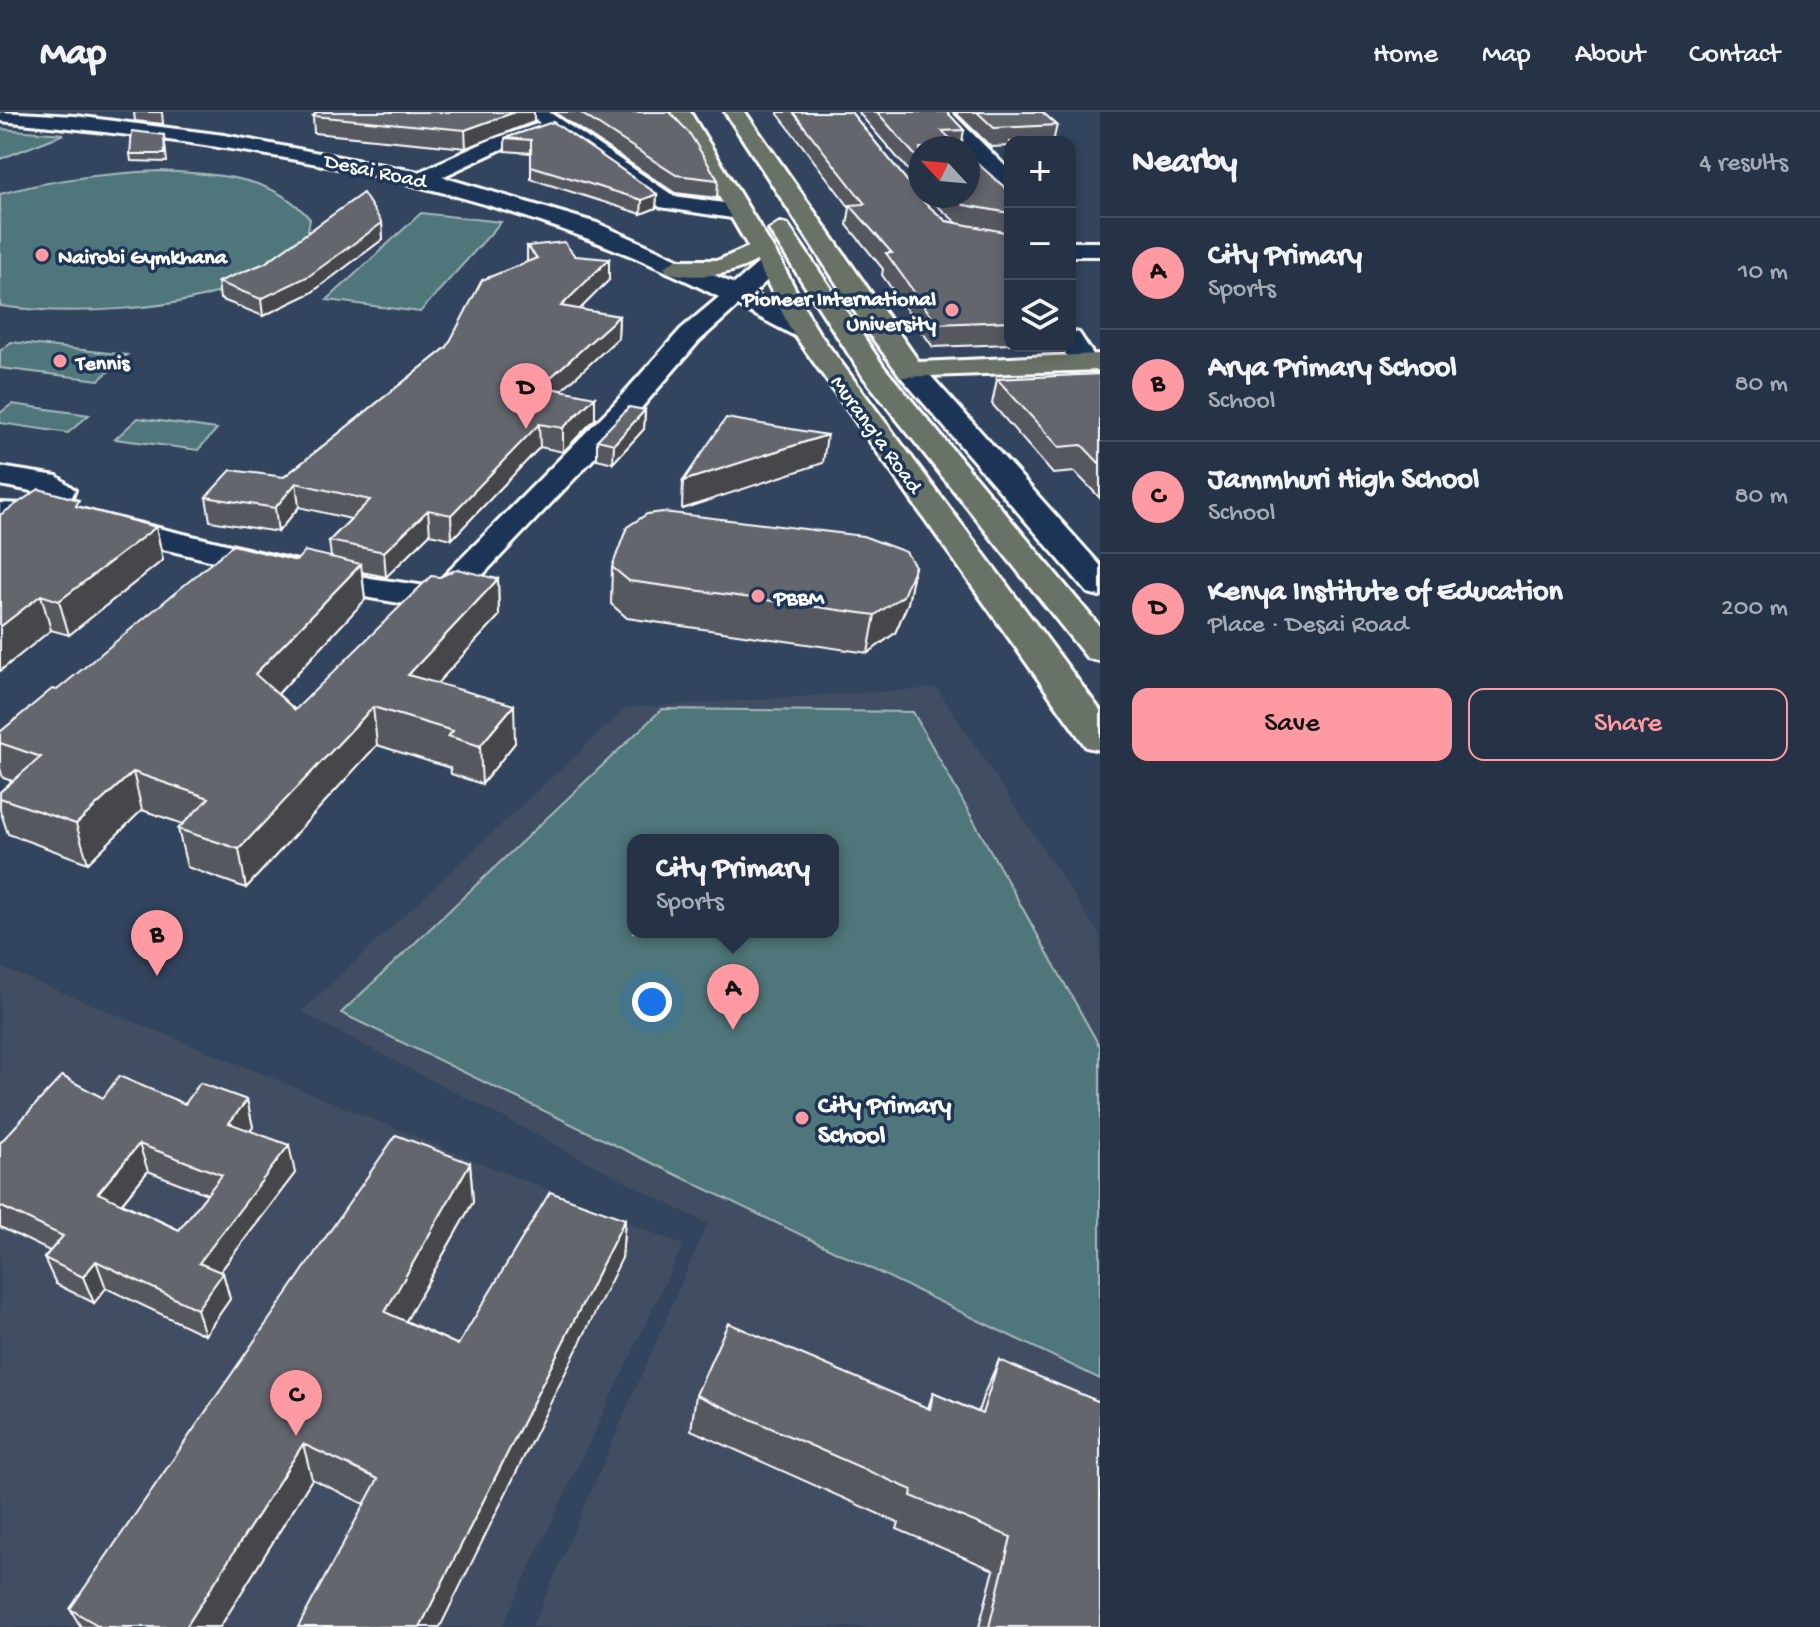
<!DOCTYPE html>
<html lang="en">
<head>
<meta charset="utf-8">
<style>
	:root { --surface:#263346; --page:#323f51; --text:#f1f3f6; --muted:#a4aab3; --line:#424e5f; --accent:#ff9aa2 }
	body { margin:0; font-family:"Gochi Hand",sans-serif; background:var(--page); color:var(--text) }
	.controls { position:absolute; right:24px; top:24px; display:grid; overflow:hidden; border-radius:16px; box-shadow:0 4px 12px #0003 }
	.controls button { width:72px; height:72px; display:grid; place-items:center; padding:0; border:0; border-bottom:2px solid var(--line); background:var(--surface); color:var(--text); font:40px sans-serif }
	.compass { position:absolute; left:908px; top:24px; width:72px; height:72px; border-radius:50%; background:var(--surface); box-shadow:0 4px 12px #0003; rotate:296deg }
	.you { position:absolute; left:652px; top:890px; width:28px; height:28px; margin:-20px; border:6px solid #fff; border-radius:50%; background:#1a73e8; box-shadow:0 0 0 12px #1a73e833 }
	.badge { display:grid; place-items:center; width:52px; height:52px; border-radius:50%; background:var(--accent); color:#111; font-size:26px; font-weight:700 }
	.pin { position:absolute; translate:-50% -66px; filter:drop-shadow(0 2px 4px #0008) }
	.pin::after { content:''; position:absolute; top:42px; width:28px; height:24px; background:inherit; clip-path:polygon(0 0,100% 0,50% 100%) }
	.popup { position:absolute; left:627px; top:722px; width:212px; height:104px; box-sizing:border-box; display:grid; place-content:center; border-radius:16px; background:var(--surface); filter:drop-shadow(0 2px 6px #0005); font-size:26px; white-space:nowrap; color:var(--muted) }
	.popup b { font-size:30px; color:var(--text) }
	.popup::after { content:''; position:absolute; left:50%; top:100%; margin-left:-16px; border:16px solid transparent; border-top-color:var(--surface) }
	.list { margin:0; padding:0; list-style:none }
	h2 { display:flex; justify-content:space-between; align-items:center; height:104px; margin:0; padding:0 32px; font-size:34px }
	h2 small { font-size:26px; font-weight:400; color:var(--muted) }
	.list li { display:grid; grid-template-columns:52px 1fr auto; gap:24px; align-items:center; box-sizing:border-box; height:112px; padding:0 32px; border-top:2px solid var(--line) }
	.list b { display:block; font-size:30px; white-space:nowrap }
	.list p { margin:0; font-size:26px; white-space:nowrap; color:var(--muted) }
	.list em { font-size:26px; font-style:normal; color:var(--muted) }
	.actions { display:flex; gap:16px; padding:24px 32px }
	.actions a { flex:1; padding:18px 0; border:2px solid var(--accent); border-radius:16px; text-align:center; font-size:28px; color:var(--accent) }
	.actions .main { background:var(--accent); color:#111 }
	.icon { flex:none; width:44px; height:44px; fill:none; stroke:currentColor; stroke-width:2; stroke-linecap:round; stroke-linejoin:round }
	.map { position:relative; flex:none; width:1100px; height:1515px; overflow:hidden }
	header { display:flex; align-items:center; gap:48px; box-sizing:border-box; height:112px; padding:0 40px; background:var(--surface); border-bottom:2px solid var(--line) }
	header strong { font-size:38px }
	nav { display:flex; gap:44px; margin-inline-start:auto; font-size:28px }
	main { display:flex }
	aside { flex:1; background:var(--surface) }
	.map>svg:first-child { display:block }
	.built { fill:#414e62; fill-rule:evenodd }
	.green { fill:#4f767a; stroke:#a7babc; stroke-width:2; fill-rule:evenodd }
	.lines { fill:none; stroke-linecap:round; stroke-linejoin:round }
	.minor-casing { stroke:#fff; stroke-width:6 }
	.major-casing { stroke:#fff; stroke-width:6 }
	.highway-casing { stroke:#fff; stroke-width:6 }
	.minor { fill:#1d3557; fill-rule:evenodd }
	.major { fill:#697266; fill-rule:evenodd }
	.highway { fill:#697266; fill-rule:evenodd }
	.wall { fill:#55585e; stroke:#fff; stroke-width:2; fill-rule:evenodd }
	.shaded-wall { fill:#45474c; stroke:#fff; stroke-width:2 }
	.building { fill:#63666d; stroke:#fff; stroke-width:2; fill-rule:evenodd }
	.poi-dot { fill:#ff9aa2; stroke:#1d3557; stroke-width:3 }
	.labels { text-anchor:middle; stroke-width:7; stroke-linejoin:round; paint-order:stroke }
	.far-street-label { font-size:22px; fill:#fff; stroke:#1d3557 }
	.far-poi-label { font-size:22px; font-weight:bold; fill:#fff; stroke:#1d3557; text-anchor:start }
	.poi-label { font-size:26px; font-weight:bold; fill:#fff; stroke:#1d3557; text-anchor:start }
</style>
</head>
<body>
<header>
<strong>Map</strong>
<nav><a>Home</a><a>Map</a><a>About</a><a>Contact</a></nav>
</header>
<main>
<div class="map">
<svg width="1100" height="1515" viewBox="0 0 1100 1515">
	<rect width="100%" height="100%" fill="#32445e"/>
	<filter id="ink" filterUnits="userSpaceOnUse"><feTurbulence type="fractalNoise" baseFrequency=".0125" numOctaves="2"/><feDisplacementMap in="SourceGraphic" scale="16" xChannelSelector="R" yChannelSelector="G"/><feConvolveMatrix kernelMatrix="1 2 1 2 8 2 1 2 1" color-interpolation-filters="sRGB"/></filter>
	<g filter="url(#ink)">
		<g class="built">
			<path d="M937,576L1100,823V1515H532L707,1112L301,900L626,596ZM633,728H833V820H633Z"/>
			<polygon points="0,855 683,1133 502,1515 0,1515"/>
		</g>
		<g class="green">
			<polygon points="0,17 64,22 0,47"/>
			<path d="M161,59C215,63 272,62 310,107L306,129C284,143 262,160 238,172C182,200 62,203 0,194V82C54,67 106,61 161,59Z"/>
			<polygon points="421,101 501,110 420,200 327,188"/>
			<polygon points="11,230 127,243 99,268 0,256 0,239"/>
			<polygon points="12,292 89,303 68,321 0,311 0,301"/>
			<polygon points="138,306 217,317 198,338 115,327"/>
			<path d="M662,597L913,600L1100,935V1267L341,901ZM633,728H833V820H633Z"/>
		</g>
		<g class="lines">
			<defs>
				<g id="minor">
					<path d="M0,0L75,4L224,23L419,60L490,28L540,11L526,0H549L674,84L738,93L749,100L738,107L660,95L553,20L504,36L442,65L597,111L734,172L762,148H780L783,153L753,182L813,212L817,218L813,224H795L738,194L699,229L636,302L453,494L441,498L370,486L87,419L83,412L87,405L99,402L370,466L433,475L616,290L681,217L719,185C495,69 248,33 0,9Z"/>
					<polygon points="930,0 951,0 1010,59 1010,77 1002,76"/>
					<rect x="1070" y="130" width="30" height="14"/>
					<polygon points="1070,219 1079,221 1098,250 1094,256 1074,256 1061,234 1070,234"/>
					<polygon points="911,251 921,253 1100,453 1100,484 1088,481 901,265 897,259 901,253"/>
					<path d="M0,355L57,364L75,378C64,408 29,415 0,411V391L26,392L42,381L0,373Z"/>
				</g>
				<g id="major">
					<polygon points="725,0 745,0 919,250 1100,242 1100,258 901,265 870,223"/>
					<path d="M760,130L768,132L772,137L768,142C738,162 703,169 667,160L664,155L676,148H719Z"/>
				</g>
				<g id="highway">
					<polygon points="670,0 690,0 780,148 816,217 1100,598 1100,638 1086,635 791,218 756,148"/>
					<polygon points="780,111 788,113 884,255 1100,515 1100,549 1087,546 864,266 769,118"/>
				</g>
			</defs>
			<use href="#minor" class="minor-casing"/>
			<use href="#major" class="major-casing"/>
			<use href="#highway" class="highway-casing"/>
			<use href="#minor" class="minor"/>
			<use href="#major" class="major"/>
			<use href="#highway" class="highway"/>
		</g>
		<g class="wall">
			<polygon points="134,0 162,0 163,12 135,9"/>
			<polygon points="317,0 534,0 534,10 466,36 314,21 313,4"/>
			<polygon points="554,0 670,0 718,68 717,86 675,81"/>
			<polygon points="778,0 851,0 925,91 946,109 957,111 926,84 968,84 1010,80 1010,232 933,235 882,163 883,157 847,113 850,96 778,2"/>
			<polygon points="858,0 947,0 964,18 961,36 920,36 920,72"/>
			<polygon points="955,0 1042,0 1057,13 1053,30 1010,30 1010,34 991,35"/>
			<polygon points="553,10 657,82 656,96 641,102 531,67 531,41 505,39 505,26"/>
			<polygon points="164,23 167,50 131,49 130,42"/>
			<polygon points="382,111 383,127 311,181 263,204 220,187 218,170"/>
			<polygon points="527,134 575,144 609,168 579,198 619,204 618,226 561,278 595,307 563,340 540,335 452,427 430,422 386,465 362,460 365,488 278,582 295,598 498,467 499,504 437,571 515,631 482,672 451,662 450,656 377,633 246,776 187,755 178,717 183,712 142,698 88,751 8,722 0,698 0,680 12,669 3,666 0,656 0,620 57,578 296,449 331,445 329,429 351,407 299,395 278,420 210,409 206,385 284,365 447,235 527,150"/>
			<polygon points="1100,262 1100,386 1075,360 1053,362 992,292 997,267"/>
			<polygon points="645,298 644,317 613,351 597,347 597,328"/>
			<polygon points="81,395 156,415 163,448 69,523 51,518 0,559"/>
			<polygon points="915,454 908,491 895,521 868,541 627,506 611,492 612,455"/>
			<path d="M103,986L185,992L247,988L253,1015L250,1019L295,1061L220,1160L223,1161L230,1187L205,1223L106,1176L94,1191L56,1172L44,1146L50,1139L0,1115V1031ZM148,1059L207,1082L179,1118L122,1091Z"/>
			<polygon points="470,1051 473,1090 406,1209 458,1233 625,1107 622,1146 364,1392 312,1367 220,1515 81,1515 70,1497"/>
			<polygon points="999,1248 1100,1515 979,1515 994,1458 897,1417 899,1411 691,1318 696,1283 928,1296 933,1281 978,1300 983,1284"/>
		</g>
		<g class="shaded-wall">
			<polygon points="515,0 534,0 534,10 466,36 465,18"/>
			<polygon points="657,82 656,96 641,102 642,88"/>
			<polygon points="382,111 383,127 311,181 263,204 261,187"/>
			<polygon points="609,147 609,168 561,216 561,194"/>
			<polygon points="619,204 618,226 541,297 541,274"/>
			<polygon points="595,285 595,307 563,340 563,316"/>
			<polygon points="645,298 644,317 613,351 614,332"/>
			<polygon points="539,312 540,335 452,427 451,403"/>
			<polygon points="827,323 823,351 682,397 683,369"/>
			<polygon points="296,371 299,395 278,420 275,396"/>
			<polygon points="428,398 430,422 386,465 384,440"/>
			<polygon points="156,415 163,448 69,523 59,489"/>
			<polygon points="361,452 365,488 262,599 255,562"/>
			<polygon points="915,454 908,491 895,521 868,541 875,503"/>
			<polygon points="498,467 499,504 411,600 408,563"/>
			<polygon points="41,483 51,518 0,559 0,515"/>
			<polygon points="514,593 515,631 482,672 480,634"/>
			<polygon points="373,595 377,633 246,776 239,737"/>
			<polygon points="133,660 142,698 88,751 76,712"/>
			<polygon points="247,988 253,1015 236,1038 229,1011"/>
			<polygon points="139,1032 148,1059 108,1108 98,1081"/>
			<polygon points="289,1033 295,1061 207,1177 199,1151"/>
			<polygon points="470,1051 473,1090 390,1237 385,1200"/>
			<polygon points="625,1107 622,1146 440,1515 420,1515"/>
			<polygon points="96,1149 106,1176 94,1191 83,1165"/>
			<polygon points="223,1161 230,1187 205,1223 197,1197"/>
			<polygon points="303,1332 312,1367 220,1515 186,1515"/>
		</g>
		<g class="building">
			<polygon points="317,0 515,0 465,18 313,4"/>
			<polygon points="579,0 670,0 690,22 718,68 676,63"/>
			<polygon points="793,0 851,0 925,91 946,109 1010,121 1010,138 1007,140 1010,144 1010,209 937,212 886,141 892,141 850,93 865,92"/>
			<polygon points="877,0 947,0 964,18 942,19 961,36 920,36 920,49"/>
			<polygon points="977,0 1042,0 1057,13 994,16"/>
			<polygon points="553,10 657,82 642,88 531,54 531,28 505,26"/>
			<polygon points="132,19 164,23 165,42 130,42"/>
			<polygon points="968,43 1010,80 1010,101 964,93 953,84 968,84"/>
			<polygon points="363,81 382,111 309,164 261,187 218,170 265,151"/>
			<polygon points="564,130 575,144 609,147 561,194 619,204 541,274 595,285 563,316 539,312 451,403 428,398 384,440 329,429 370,388 296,371 275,396 206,385 231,358 284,365 447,235 482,168 537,146 527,134"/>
			<polygon points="1100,262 1100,352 1082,333 1059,335 997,267"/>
			<polygon points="629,295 645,298 614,332 597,328"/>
			<polygon points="726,306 827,323 683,369"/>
			<polygon points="39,377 79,388 76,394 156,415 59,489 41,483 0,515 0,403"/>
			<polygon points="663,400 863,424 906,440 915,454 903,484 875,503 629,469 612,455 627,415 647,402"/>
			<polygon points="233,433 296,449 305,439 361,452 255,562 295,598 431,464 440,465 457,457 498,467 408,563 514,593 480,634 448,624 453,619 373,595 239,737 178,717 209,686 133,660 76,712 0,686 0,680 41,645 0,631 0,620 52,577 57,578"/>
			<path d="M62,964L103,986L119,964L185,992L200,971L247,988L229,1011L289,1033L199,1151L223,1161L197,1197L96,1149L83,1165L44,1146L63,1124L0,1094V1031ZM139,1032L222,1063L179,1118L98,1081Z"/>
			<polygon points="396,1023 470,1051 385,1200 458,1233 550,1080 625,1107 420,1515 298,1515 378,1367 303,1332 186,1515 101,1515 70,1497"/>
			<polygon points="728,1211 930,1297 933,1281 982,1302 999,1248 1100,1290 1100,1515 989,1515 1011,1425 911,1384 912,1378 696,1283"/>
		</g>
	</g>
	<g class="poi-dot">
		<circle cx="42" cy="143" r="8"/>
		<circle cx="952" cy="198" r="8"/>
		<circle cx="60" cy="249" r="8"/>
		<circle cx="758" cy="484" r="8"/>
		<circle cx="802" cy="1006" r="8"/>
	</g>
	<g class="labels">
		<g class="far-street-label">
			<text transform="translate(376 57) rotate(12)" y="8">Desai Road</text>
			<text transform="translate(878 321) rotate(54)" y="8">Murang'a Road</text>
		</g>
		<g class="far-poi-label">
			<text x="58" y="151">Nairobi Gymkhana</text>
			<text x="936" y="193" text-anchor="end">Pioneer International<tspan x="936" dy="25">University</tspan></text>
			<text x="76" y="257">Tennis</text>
			<text x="774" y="492">PBBM</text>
		</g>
		<g class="poi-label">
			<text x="818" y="1000">City Primary<tspan x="818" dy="30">School</tspan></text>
		</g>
	</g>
</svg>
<div class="controls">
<button>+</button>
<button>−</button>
<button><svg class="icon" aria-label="layers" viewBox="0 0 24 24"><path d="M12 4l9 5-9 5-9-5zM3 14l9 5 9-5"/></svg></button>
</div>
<svg class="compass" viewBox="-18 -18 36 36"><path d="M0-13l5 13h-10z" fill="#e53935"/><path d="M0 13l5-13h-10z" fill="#a4aab3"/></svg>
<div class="you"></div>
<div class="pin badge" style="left:733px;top:918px">A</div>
<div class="popup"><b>City Primary</b>Sports</div>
<div class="pin badge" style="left:157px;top:864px">B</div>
<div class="pin badge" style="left:296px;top:1324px">C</div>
<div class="pin badge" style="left:526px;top:317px">D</div>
</div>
<aside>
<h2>Nearby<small>4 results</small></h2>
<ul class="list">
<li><span class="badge">A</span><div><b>City Primary</b><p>Sports</p></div><em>10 m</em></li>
<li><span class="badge">B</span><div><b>Arya Primary School</b><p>School</p></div><em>80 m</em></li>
<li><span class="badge">C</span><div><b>Jammhuri High School</b><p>School</p></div><em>80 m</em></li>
<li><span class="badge">D</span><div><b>Kenya Institute of Education</b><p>Place · Desai Road</p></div><em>200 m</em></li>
</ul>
<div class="actions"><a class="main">Save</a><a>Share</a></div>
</aside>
</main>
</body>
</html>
